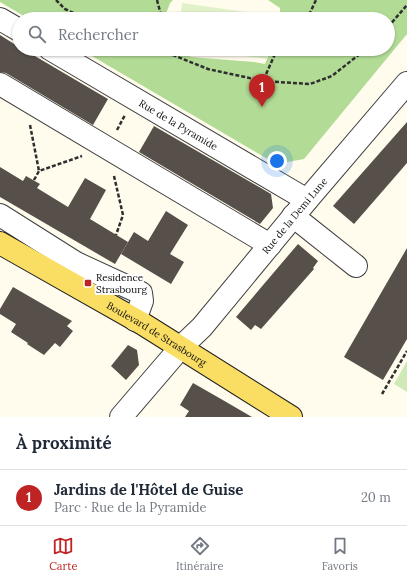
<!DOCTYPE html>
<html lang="fr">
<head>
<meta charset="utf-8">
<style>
	:root { --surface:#fff; --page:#f6f6f7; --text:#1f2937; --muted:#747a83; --line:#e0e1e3; --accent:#bf2424 }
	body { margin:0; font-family:Lora,serif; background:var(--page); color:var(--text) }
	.you { position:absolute; left:277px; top:161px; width:14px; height:14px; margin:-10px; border:3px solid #fff; border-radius:50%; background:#1a73e8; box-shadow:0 0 0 6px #1a73e833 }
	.badge { display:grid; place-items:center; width:26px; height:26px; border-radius:50%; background:var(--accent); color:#fff; font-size:13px; font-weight:700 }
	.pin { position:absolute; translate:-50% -33px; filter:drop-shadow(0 1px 2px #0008) }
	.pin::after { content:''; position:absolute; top:21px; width:14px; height:12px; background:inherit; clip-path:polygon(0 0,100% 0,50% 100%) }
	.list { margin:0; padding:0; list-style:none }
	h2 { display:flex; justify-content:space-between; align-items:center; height:52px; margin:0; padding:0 16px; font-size:17px }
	h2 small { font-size:13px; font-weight:400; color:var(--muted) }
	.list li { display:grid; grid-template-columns:26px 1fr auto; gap:12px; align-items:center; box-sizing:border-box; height:56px; padding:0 16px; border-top:1px solid var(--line) }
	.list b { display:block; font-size:15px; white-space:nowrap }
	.list p { margin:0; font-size:13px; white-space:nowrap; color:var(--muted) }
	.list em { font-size:13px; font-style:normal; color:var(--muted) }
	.icon { flex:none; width:22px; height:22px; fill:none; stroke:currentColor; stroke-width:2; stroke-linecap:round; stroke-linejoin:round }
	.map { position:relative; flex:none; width:407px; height:417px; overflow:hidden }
	.search { position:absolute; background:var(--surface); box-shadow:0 1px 3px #0004; left:12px; right:12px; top:12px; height:44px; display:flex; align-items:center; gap:10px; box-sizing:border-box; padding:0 14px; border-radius:22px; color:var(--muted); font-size:15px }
	.sheet { height:108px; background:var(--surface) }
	nav { display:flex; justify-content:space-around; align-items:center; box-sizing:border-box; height:56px; border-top:1px solid var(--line); background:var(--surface); font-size:11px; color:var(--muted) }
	nav a { display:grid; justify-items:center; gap:2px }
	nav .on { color:var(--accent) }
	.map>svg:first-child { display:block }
	.green { fill:#cfeab7 }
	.forest { fill:#b2db96 }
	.pitch { fill:#e1f1c9 }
	.building { fill:#564f4a }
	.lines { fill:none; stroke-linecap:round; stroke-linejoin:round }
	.minor-casing { stroke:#404040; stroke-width:24 }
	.major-casing { stroke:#1e1e1e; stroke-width:24 }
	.path { stroke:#2f2f2f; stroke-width:2.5; stroke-dasharray:4 2; stroke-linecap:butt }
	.minor { stroke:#fff; stroke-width:22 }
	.major { stroke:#fadd63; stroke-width:22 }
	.poi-dot { fill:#bf2424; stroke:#fff; stroke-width:1.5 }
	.labels { text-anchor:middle; stroke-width:4; stroke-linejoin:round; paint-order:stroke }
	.street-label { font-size:10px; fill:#0d0d0d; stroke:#fff }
	.poi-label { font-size:10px; fill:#0d0d0d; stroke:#fff; text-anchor:start }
</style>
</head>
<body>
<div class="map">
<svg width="407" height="417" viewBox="0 0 407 417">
	<rect width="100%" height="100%" fill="#fffcee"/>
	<polygon class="green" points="407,361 407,392 394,384"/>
	<g class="forest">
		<polygon points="0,0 173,0 170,3 164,19 29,19 0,2"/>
		<polygon points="268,0 407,0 407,34 304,159 276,164 80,49 172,49 191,57 254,62 265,64 271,49 388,49 388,19 280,19 280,8"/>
	</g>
	<g class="pitch">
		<polygon points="182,3 273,16 272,19 180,19"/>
		<polygon points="198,49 268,49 267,59"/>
	</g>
	<g class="building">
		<polygon points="0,35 19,47 19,49 23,49 108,99 93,125 6,73 0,72"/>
		<polygon points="407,122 407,163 354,224 333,206"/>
		<polygon points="154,126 271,194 273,208 260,224 139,152"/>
		<polygon points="0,167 23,181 26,176 40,184 37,188 68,207 85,178 106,190 90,219 128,242 115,264 0,197"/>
		<polygon points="166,211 188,225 170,254 184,262 171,284 121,254 134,232 148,241"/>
		<polygon points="298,244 318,261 313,268 314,269 261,329 255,325 251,330 236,317"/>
		<polygon points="407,248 407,339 383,380 344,357"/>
		<polygon points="13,287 72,321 67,326 73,331 60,347 55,343 44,355 27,344 28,343 11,332 16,324 0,314 0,309"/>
		<polygon points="128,345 137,350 139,365 126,380 111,366"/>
		<polygon points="193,383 221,399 252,417 185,417 189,411 180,405"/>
	</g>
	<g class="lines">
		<defs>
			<g id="minor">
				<polyline points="0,19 19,30"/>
				<path id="s1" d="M50,49L307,200"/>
				<polyline points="0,84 270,245"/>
				<polyline points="0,215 76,263 141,293 142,301 135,320"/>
				<polyline points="293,216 356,266"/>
				<path id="s2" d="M121,417L181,347L202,327L307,200L407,83"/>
			</g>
			<g id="major">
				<path id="s3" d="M0,243L143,324L291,417"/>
			</g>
		</defs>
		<use href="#minor" class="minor-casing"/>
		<use href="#major" class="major-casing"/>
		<g class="path">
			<polyline points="56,0 65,9 86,19"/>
			<polyline points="157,0 162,19"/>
			<polyline points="305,19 309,15 316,0"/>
			<polyline points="388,27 407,5"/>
			<polyline points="155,49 173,55"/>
			<polyline points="171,49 173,55 208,69 263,81 275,54 279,49"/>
			<polyline points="263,81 310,84 332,76 366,49"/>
			<polyline points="30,125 39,171"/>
			<polyline points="117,130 125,115"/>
			<polyline points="114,176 123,215 116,235"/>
			<polyline points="34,180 39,171 82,156"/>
			<polyline points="382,394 407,351"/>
		</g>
		<use href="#minor" class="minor"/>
		<use href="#major" class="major"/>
	</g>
	<rect class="poi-dot" x="84" y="279" width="8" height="8" rx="2"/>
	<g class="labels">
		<g class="street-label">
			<text dy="4" stroke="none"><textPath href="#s1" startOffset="149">Rue de la Pyramide</textPath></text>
			<text dy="4" stroke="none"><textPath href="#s2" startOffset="266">Rue de la Demi Lune</textPath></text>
			<text dy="4" stroke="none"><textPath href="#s3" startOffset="181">Boulevard de Strasbourg</textPath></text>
		</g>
		<g class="poi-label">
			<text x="96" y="281">Residence<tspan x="96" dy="12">Strasbourg</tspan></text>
		</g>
	</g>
</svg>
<div class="you"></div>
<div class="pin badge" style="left:262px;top:107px">1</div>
<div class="search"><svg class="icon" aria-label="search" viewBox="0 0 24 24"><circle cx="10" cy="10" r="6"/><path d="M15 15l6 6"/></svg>Rechercher</div>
</div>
<section class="sheet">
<h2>À proximité<small></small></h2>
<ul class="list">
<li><span class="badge">1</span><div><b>Jardins de l'Hôtel de Guise</b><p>Parc · Rue de la Pyramide</p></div><em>20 m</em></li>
</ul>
</section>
<nav>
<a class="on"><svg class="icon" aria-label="map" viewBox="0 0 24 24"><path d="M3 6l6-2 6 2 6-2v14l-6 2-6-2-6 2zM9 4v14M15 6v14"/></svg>Carte</a>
<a><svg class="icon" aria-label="directions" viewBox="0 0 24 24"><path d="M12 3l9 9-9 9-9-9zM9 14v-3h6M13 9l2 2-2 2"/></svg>Itinéraire</a>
<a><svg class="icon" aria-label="saved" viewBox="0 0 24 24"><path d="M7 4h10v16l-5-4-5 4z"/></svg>Favoris</a>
</nav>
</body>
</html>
